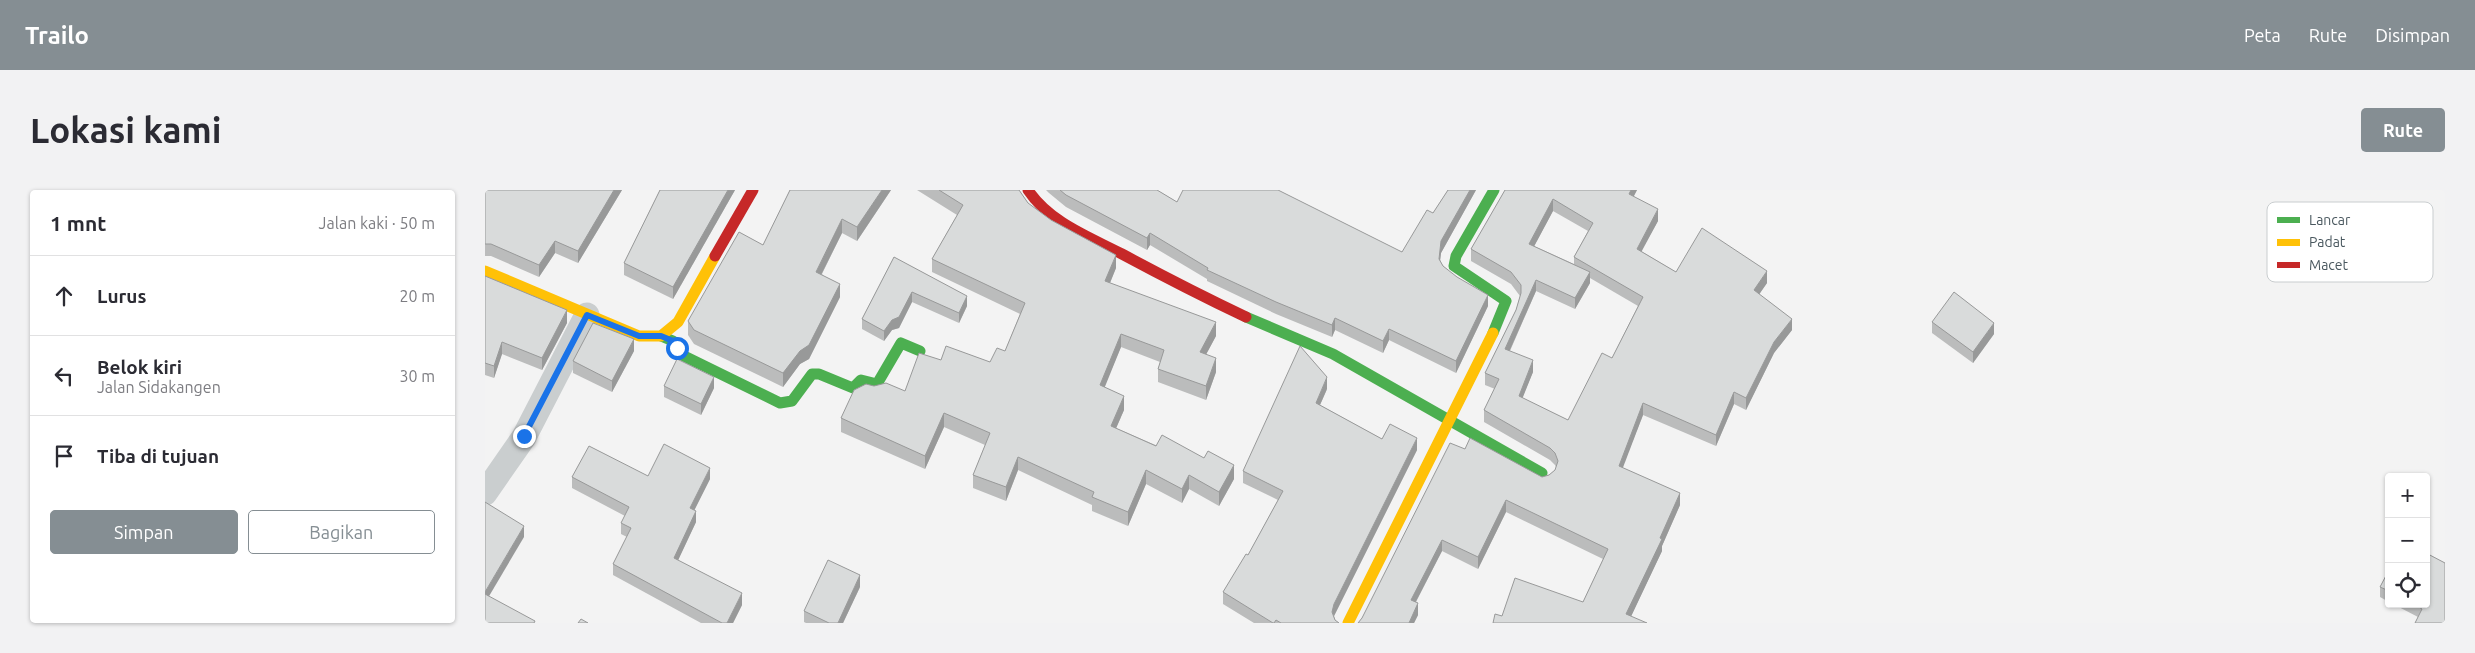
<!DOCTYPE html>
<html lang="id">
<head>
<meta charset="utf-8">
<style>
	:root { --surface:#fff; --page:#f2f2f3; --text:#2b2b33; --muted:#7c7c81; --line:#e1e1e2; --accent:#858e93 }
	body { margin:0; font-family:Ubuntu,sans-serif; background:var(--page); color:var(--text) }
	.controls { position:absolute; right:15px; bottom:15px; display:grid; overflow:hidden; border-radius:5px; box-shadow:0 1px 4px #0004 }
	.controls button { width:45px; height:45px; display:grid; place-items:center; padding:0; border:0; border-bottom:1px solid var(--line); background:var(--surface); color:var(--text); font:25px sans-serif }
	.stop { position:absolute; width:15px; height:15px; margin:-11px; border:4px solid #1a73e8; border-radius:50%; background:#fff }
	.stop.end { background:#1a73e8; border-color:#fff; box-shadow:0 1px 5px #0008 }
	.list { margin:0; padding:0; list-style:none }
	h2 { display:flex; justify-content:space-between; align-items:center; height:65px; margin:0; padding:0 20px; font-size:21px }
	h2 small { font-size:16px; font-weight:400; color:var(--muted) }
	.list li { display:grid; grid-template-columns:32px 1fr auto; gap:15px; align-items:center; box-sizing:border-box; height:80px; padding:0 20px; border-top:1px solid var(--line) }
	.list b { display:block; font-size:19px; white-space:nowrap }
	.list p { margin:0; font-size:16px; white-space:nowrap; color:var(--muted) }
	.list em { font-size:16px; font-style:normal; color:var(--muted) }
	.actions { display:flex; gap:10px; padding:15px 20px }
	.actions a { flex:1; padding:11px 0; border:1px solid var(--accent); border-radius:5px; text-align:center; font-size:18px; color:var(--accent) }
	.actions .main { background:var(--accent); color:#fff }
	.icon { flex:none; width:28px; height:28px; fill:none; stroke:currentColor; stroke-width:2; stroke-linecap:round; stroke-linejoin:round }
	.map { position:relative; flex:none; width:1960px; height:433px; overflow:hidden; border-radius:5px }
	header { display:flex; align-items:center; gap:30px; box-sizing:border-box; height:70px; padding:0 25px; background:var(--accent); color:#fff }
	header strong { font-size:24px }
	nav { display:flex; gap:28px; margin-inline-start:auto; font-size:18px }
	.intro { display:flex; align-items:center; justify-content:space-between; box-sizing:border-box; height:120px; padding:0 30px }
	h1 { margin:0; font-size:35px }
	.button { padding:12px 22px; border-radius:5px; background:var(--accent); color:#fff; font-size:18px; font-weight:700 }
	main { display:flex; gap:30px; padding:0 30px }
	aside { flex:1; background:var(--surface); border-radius:5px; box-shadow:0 1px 4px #0004 }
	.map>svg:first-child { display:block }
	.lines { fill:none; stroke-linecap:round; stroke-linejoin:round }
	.street { stroke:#cacecf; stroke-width:25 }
	.fast { stroke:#4caf50; stroke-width:11 }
	.slow { stroke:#ffc107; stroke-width:11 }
	.jam { stroke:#c62828; stroke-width:11 }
	.wall { fill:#bbbcbc; fill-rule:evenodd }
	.shaded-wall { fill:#989999 }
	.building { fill:#d9dbdb; stroke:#989999; fill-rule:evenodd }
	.route { stroke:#1a73e8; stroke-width:6 }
	.key { fill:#fff; stroke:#c9cdcf; stroke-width:1 }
	.key-label { font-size:14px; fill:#4a585f }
</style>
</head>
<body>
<header>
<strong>Trailo</strong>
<nav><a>Peta</a><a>Rute</a><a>Disimpan</a></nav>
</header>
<div class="intro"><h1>Lokasi kami</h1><a class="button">Rute</a></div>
<main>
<aside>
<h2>1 mnt<small>Jalan kaki · 50 m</small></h2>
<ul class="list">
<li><svg class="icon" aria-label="ahead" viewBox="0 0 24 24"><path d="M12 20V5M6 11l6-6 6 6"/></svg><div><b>Lurus</b></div><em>20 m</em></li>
<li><svg class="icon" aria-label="left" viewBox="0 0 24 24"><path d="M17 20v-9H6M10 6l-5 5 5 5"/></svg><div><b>Belok kiri</b><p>Jalan Sidakangen</p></div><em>30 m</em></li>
<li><svg class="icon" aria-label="arrive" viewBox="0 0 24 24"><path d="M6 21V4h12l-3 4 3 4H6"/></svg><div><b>Tiba di tujuan</b></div></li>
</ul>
<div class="actions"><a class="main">Simpan</a><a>Bagikan</a></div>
</aside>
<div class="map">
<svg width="1960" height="433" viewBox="0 0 1960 433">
	<rect width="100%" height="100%" fill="#f3f3f3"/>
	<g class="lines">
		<polyline class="street" points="0,303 39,247 102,125"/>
		<g class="fast">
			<polyline points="761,127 848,164 1057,283"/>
			<polyline points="1008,143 1021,111 969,76 971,66 1009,0"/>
			<polyline points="176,146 188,151 199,166 295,213 307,211 327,184 334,184 368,198 376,190 392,194 416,153 435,161"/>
		</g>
		<g class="slow">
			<polyline points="0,81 154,146 176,146 193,132 230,66"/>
			<polyline points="863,433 1008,143"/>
		</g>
		<g class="jam">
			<path d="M543,0C564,32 604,47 637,64C678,86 719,107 761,127"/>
			<polyline points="230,66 268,0"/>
		</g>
	</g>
	<g class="wall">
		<polygon points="0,0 137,0 93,73 70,63 54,87 6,66 0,66"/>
		<polygon points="175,0 250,0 188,109 139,85 139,73"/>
		<polygon points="305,0 406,0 372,51 357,43 337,84 355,107 324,169 315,174 298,197 209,154 203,145 203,131 278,55"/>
		<polygon points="432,0 534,0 543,13 631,78 625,93 731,146 721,164 731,182 721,210 673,192 673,179 675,172 636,157 619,197 639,220 631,238 749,289 734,316 704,299 697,313 661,294 643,336 607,321 607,315 533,280 521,311 488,298 488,285 500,255 459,237 440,279 356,242 356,228 420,201 456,170 505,172 520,161 535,124 447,82 447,69 472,25"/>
		<polygon points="561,0 672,0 692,12 917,62 948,23 963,0 991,0 956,63 955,70 958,76 1003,116 971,183 904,150 898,163 850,140 847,147 791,124 722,91 722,89 665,55 662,60 581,17 564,3"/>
		<path d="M1020,0H1152L1149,6L1173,31L1156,61L1191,82L1282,93L1274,104L1307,140L1289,163L1261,220L1249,214L1231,256L1158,225L1137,278L1195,315L1177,356V361L1146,426H1017L1098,412L1118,369L1021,322L993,379L957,361L931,412L933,425L929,433H873L877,428L980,259L1057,287L1064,285L1070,280L1071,277L1070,275L1065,270L999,232V220L1010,199L1000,195V183L1031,120L1035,106L1026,94L986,71V59ZM1068,21L1103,41L1089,67V74L1049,56ZM1105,88L1153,116L1127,168L1083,230L1037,208L1048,182L1025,161L1051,101L1090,119L1105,93Z"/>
		<polygon points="409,67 482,116 474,133 427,112 414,138 407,140 399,151 377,139 377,129"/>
		<polygon points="0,86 82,133 57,180 17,164 9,188 0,185"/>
		<polygon points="1447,132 1509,144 1488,173 1447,143"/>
		<polygon points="149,161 127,202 88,183 88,171"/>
		<polygon points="179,196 229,198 216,225 179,207"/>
		<polygon points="842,199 835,215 897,249 932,260 849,426 850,430 854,433 769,433 738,414 738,402 763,365 793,310 758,293 758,281"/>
		<polygon points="163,286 225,289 209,320 211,332 193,370 257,415 248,433 216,433 128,385 128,374 142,347 136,344 136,333 140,326 87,298 87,287"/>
		<polygon points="1941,363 1960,373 1960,433 1930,433 1933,427 1908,414 1941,414"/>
		<polygon points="1904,380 1904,412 1895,407 1895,397"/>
		<polygon points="375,397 358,433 321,433 319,432 319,421"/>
	</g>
	<g class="shaded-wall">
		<polygon points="129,0 137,0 93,73 93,61"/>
		<polygon points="243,0 250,0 188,109 188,97"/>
		<polygon points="397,0 406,0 372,51 372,37"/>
		<polygon points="985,0 991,0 956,63 954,80 954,69 956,51"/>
		<polygon points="1146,0 1152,0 1144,15 1144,4"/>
		<polygon points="1068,9 1068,21 1044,66 1044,54"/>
		<polygon points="1173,19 1173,31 1152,70 1152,59"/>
		<polygon points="357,29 357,43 331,95 331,82"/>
		<polygon points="665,43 665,55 662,60 662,48"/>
		<polygon points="70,51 70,63 54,87 54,75"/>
		<polygon points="631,65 631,78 620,105 620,91"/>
		<polygon points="1282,81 1282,93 1269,112 1269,100"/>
		<polygon points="1105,82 1105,93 1090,119 1090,108"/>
		<polygon points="1051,90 1051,101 1020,171 1020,159"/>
		<polygon points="355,94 355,107 324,169 315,174 298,197 298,183"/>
		<polygon points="427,102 427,112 414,138 407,140 399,151 399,141"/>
		<polygon points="1003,105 1003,116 971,183 971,171"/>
		<polygon points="482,106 482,116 474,133 474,123"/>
		<polygon points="82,120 82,133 57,180 57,168"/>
		<polygon points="850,128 850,140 847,147 847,135"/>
		<polygon points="1307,129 1307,140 1289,163 1261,220 1261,208 1289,152"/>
		<polygon points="731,132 731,146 715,176 715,162"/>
		<polygon points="1509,133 1509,144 1488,173 1488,162"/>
		<polygon points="904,139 904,150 898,163 898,151"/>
		<polygon points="636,144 636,157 615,209 615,195"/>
		<polygon points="149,149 149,161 127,202 127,191"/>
		<polygon points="17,152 17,164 9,188 9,176"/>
		<polygon points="731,168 731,182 721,210 721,196"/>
		<polygon points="1048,170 1048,182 1034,217 1034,206"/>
		<polygon points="229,187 229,198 216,225 216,214"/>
		<polygon points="842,187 842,199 831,224 831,213"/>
		<polygon points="1249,202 1249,214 1231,256 1231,245"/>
		<polygon points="639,206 639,220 626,250 626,236"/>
		<polygon points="1158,213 1158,225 1134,288 1134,276"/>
		<polygon points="459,223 459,237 440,279 440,266"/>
		<polygon points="932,248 932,260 849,426 847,422 849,414"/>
		<polygon points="533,267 533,280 521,311 521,297"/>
		<polygon points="749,275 749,289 734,316 734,302"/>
		<polygon points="225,278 225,289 205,329 205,318"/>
		<polygon points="661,280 661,294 643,336 643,322"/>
		<polygon points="704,285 704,299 697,313 697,299"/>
		<polygon points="1195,303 1195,315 1177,356 1177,361 1143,433 1141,424"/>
		<polygon points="1021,310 1021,322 993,379 993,367"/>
		<polygon points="211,321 211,332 189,379 189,368"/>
		<polygon points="39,336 39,347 0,413 0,402"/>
		<polygon points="957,350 957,361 926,421 926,410"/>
		<polygon points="375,385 375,397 358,433 353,433"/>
		<polygon points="257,403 257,415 248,433 242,433"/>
		<polygon points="933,413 933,425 929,433 924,433"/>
	</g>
	<g class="building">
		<polygon points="0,0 129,0 93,61 70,51 54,75 6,54 0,54"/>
		<polygon points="175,0 243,0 188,97 139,73"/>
		<polygon points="305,0 397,0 372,37 357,29 331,82 355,94 324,155 315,161 298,183 209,140 203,131 254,42 278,55"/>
		<polygon points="454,0 534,0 543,13 566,30 631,65 620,91 731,132 715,162 731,168 721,196 673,179 679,160 636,144 615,195 639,206 626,236 671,256 677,245 719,268 723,261 749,275 734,302 704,285 697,299 661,280 643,322 607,307 609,302 533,267 521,297 488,285 505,243 459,223 440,266 356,228 369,200 381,194 389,196 401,193 420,201 434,163 456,170 461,156 505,172 512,158 520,161 540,113 447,69 478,15"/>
		<polygon points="575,0 672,0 692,12 698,0 793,0 917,62 942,20 948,23 963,0 985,0 956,51 954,69 958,76 972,87 1003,105 971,171 904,139 898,151 850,128 847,135 791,112 722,80 723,78 665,43 662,48 581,5"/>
		<path d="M1020,0H1146L1144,4L1173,19L1152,59L1191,82L1217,38L1282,81L1269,100L1307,129L1289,152L1261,208L1249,202L1231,245L1158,213L1134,276L1195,303L1175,348L1177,349L1141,424L1162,433H1008L1010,424L1017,426L1030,388L1098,412L1123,359L1021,310L993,367L957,350L926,410L933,413L924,433H873L877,428L965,253L980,259L985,248L1057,287L1064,285L1070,280L1073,271L1070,263L1065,258L999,220L1014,189L1000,183L1031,120L1036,103V95L1026,82L986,59ZM1068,9L1108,33L1089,67L1158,107L1127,168L1117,163L1083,230L1034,206L1048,170L1020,159L1051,90L1090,108L1105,82L1044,54Z"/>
		<polygon points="409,67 482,106 474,123 427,102 414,127 407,130 399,141 377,129"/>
		<polygon points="0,86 82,120 57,168 17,152 9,176 0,173"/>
		<polygon points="1469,102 1509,133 1488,162 1447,132"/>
		<polygon points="108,133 149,149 127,191 88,171"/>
		<polygon points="815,156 842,187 831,213 897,249 905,234 932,248 849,414 847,422 850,430 854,433 796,433 791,430 789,433 788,433 738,402 761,364 763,365 798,301 758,281"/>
		<polygon points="192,169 229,187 216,214 179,196"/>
		<polygon points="179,254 225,278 205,318 211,321 189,368 257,403 242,433 237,433 128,374 146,338 136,333 144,317 87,287 104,256 163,286"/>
		<polygon points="0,312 39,336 0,402"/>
		<polygon points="1941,363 1960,373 1960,433 1930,433 1937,419 1929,414 1941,414"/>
		<polygon points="343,370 375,385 353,433 344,433 319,421"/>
		<polygon points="1904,380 1904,401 1895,397"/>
		<polygon points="0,404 50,431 49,433 0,433"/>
		<polygon points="96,429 103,433 93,433"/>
	</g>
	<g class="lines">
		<polyline class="route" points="39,246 102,125 154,146 176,146 188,151 192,158"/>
	</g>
	<rect x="1782" y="12" width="166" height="80" rx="8" class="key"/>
	<rect x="1792" y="27" width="23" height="6" fill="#4caf50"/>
	<rect x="1792" y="49" width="23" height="7" fill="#ffc107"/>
	<rect x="1792" y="72" width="23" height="6" fill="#c62828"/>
	<g class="key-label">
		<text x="1824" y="35">Lancar</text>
		<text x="1824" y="57">Padat</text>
		<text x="1824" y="80">Macet</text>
	</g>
</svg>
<div class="controls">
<button>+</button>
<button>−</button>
<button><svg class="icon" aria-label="locate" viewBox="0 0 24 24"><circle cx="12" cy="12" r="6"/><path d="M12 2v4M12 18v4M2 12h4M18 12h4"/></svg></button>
</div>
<div class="stop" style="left:192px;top:158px"></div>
<div class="stop end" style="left:39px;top:246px"></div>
</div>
</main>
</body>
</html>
